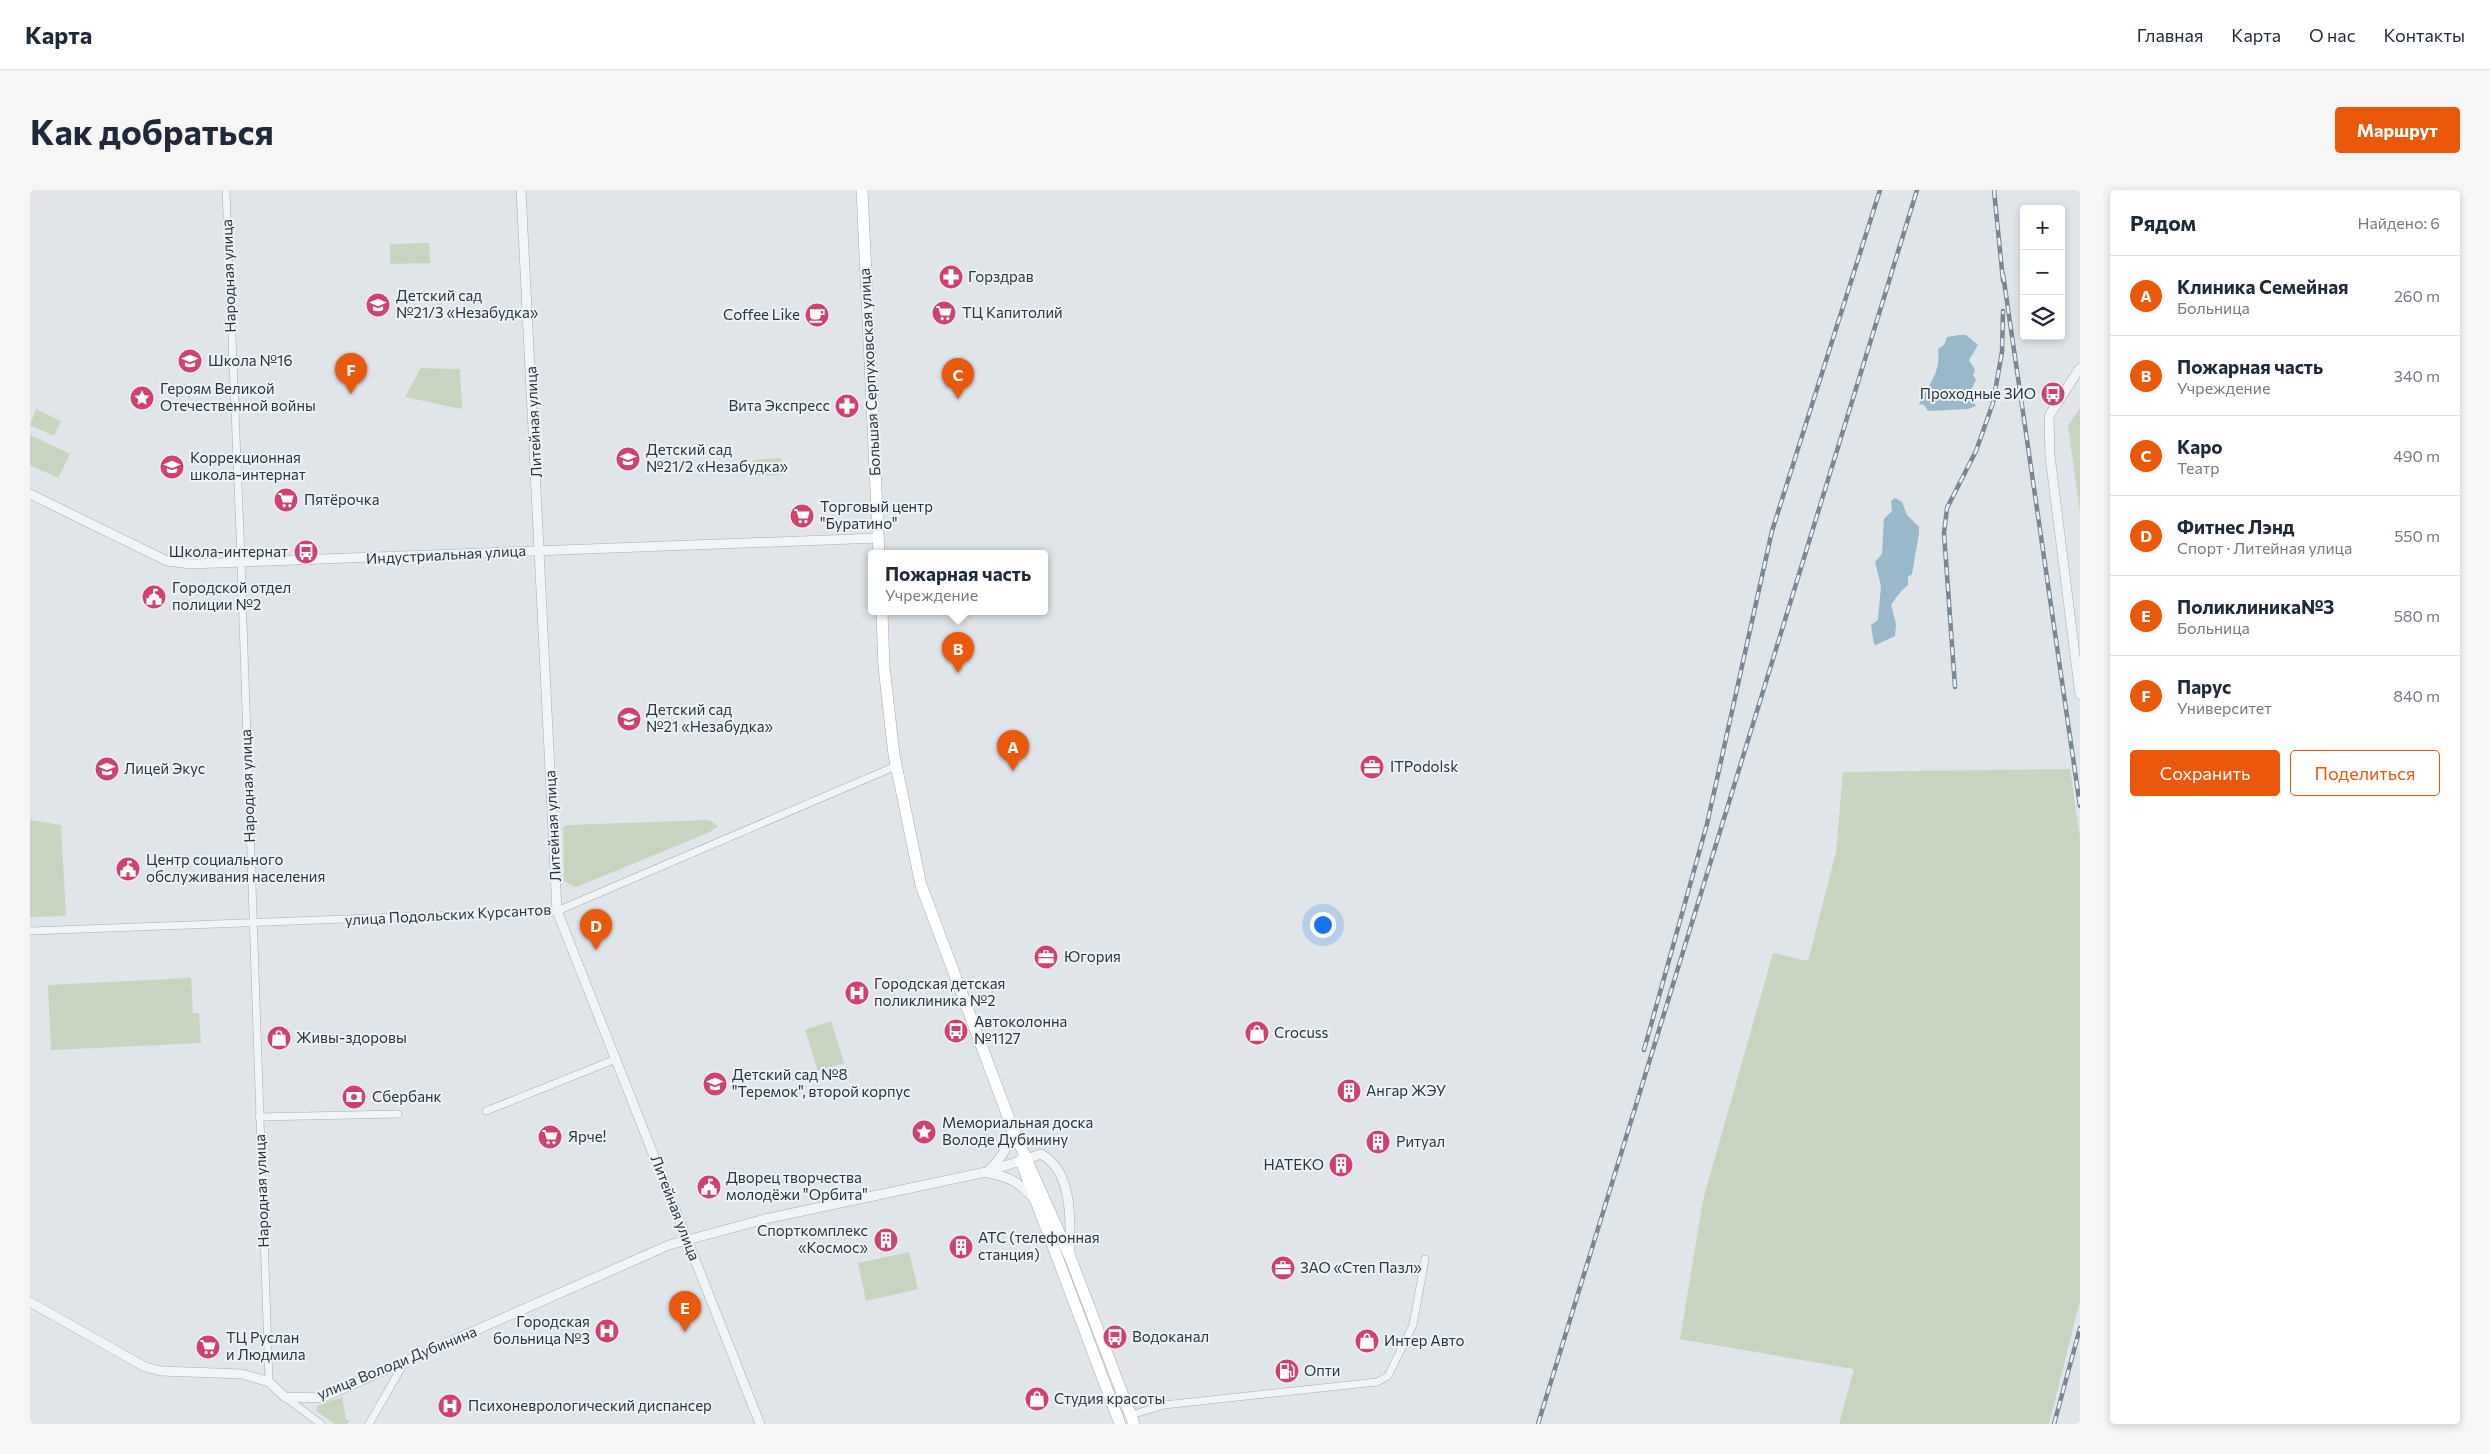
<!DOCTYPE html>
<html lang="ru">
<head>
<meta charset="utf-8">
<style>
	:root { --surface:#fff; --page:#f6f6f7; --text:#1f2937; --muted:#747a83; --line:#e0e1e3; --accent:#ea580c }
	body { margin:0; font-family:Commissioner,sans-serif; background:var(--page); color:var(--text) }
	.controls { position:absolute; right:15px; top:15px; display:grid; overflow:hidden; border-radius:5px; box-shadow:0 2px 8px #0003 }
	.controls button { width:45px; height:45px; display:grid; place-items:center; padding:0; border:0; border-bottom:1px solid var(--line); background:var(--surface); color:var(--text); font:25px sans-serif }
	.you { position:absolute; left:1292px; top:734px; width:18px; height:18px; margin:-12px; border:4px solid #fff; border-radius:50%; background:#1a73e8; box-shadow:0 0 0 8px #1a73e833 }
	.badge { display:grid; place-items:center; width:32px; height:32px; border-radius:50%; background:var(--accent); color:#fff; font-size:16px; font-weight:700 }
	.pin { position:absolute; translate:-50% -41px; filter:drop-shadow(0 1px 2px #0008) }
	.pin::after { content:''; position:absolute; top:26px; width:18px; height:15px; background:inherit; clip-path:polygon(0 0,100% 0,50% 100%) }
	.popup { position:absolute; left:838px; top:360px; width:180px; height:65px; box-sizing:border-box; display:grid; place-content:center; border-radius:5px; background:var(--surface); filter:drop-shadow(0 1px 4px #0005); font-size:16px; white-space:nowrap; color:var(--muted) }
	.popup b { font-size:19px; color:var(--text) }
	.popup::after { content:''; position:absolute; left:50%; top:100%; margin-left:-10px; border:10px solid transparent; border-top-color:var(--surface) }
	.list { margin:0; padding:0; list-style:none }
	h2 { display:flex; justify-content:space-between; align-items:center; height:65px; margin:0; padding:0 20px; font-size:21px }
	h2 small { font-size:16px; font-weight:400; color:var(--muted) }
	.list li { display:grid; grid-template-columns:32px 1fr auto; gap:15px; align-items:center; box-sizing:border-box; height:80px; padding:0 20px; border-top:1px solid var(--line) }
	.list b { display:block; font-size:19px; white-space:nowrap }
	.list p { margin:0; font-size:16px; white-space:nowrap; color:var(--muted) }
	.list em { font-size:16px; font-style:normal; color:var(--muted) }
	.actions { display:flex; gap:10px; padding:15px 20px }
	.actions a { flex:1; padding:11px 0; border:1px solid var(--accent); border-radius:5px; text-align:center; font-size:18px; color:var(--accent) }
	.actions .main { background:var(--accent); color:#fff }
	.icon { flex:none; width:28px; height:28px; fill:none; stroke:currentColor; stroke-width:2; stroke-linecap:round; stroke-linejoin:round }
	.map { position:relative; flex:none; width:2050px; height:1234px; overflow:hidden; border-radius:5px }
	header { display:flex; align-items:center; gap:30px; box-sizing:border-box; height:70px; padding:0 25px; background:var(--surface); border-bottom:1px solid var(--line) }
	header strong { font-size:24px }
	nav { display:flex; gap:28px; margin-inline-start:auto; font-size:18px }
	.intro { display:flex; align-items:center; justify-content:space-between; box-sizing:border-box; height:120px; padding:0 30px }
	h1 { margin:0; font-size:35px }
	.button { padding:12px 22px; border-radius:5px; background:var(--accent); color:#fff; font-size:18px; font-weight:700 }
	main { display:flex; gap:30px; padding:0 30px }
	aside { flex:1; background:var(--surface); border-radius:5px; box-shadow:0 2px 8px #0003 }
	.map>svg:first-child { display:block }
	.green { fill:#c8d3c0 }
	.water { fill:#99b8ca }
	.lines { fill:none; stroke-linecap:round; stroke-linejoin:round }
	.minor-casing { stroke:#a4adb3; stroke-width:8 }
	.tertiary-casing { stroke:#a4adb3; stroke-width:10 }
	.primary-casing { stroke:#9eabb5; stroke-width:12 }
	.minor { stroke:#f2f5f7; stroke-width:7 }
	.tertiary { stroke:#f2f5f7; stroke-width:9 }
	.primary { stroke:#fff; stroke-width:11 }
	.rail-casing { stroke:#788793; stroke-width:4.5 }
	.rail { stroke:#eff3f6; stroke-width:2.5; stroke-dasharray:8; stroke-linecap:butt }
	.labels { text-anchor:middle; stroke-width:4; stroke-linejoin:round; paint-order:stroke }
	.street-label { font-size:15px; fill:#283540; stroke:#eff3f6 }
	.poi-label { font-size:15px; fill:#283540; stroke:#eff3f6; text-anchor:start }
</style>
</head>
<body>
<header>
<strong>Карта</strong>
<nav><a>Главная</a><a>Карта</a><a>О нас</a><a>Контакты</a></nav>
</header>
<div class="intro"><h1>Как добраться</h1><a class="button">Маршрут</a></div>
<main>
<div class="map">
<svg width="2050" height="1234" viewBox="0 0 2050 1234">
	<rect width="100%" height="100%" fill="#dfe5e9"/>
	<g class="green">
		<polygon points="399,53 400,73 360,74 360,54"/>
		<polygon points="391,178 430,179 432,219 375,207"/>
		<polygon points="2050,218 2050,322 2038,236"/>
		<polygon points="6,219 31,231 24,246 0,235"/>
		<polygon points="0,245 40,264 28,288 0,275"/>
		<polygon points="751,268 752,285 724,286 723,270"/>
		<polygon points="2040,579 2050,648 2050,1110 2019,1234 1809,1234 1824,1179 1650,1149 1673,1010 1743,763 1778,771 1806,662 1813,582"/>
		<polygon points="0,630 31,635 36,726 0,727"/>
		<polygon points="679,630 688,636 678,643 546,697 534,691 533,637 538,635"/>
		<polygon points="161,788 163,823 169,823 171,853 21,860 18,795"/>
		<polygon points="801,831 814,873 788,881 775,840"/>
		<polygon points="879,1062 888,1099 836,1111 828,1073"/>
		<polygon points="312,1207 316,1230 320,1230 317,1234 305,1234 286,1221 287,1216"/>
	</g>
	<g class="water">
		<path d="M1929,145H1936L1948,155L1939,170L1945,180L1943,185L1946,190L1939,204L1946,216L1938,219L1898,221L1894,215L1889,214C1898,195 1911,184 1908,159L1914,155L1917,147Z"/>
		<path d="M1865,308L1872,312L1877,325L1889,337V343L1882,384L1878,387V395C1870,401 1866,408 1861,415L1866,434L1865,446L1846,455L1844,454L1841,435L1848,430L1851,396L1845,372L1852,364L1854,329L1862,321L1861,311Z"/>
	</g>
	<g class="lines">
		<defs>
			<g id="minor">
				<polyline points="196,0 210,343 239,1192"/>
				<polyline points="0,741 527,721 866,576"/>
				<polyline points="456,921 586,869"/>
				<polyline points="229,927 368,924"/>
				<polyline points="255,1207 291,1234"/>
				<polyline points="1101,1225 1134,1215 1347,1192 1358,1186 1383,1135 1395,1069"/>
				<polyline points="339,1234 374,1173"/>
			</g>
			<g id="tertiary">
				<polyline points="491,0 527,721 730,1234"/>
				<polyline points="2050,178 2019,226 2020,266 2050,505"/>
				<polyline points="0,304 137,371 161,374 848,348"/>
				<path d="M960,979C974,966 979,955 982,937"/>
				<path d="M958,983C981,987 988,992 1004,1009"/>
				<path d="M0,1112L115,1177L131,1181L212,1184L239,1192L255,1207L292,1208L639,1055L735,1029L956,982L1011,964C1044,982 1040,1032 1040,1064"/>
			</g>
			<g id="primary">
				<polyline points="832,0 849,364"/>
				<polyline points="852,422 854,477 864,565 891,695 982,937 1040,1067 1104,1234"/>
				<polyline points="991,971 1090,1234"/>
			</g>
		</defs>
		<use href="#minor" class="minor-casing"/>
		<use href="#tertiary" class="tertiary-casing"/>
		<use href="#primary" class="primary-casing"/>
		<use href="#minor" class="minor"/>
		<use href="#tertiary" class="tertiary"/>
		<use href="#primary" class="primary"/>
		<defs>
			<g id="rail">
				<polyline points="1964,0 1973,91"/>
				<polyline points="1973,84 2050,616"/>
				<polyline points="1925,497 1914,343 1917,318 1946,261 1963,213 1972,162 1973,121"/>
				<polyline points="1614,860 1677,634 1742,341 1850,0"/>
				<polyline points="1508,1234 1887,0"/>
				<polyline points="2024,1234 2050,1138"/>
			</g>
		</defs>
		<use href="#rail" class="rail-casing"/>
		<use href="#rail" class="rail"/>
	</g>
	<defs>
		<symbol id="pharmacy-disc" viewBox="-11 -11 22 22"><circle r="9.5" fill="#d1416e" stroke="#eff3f6"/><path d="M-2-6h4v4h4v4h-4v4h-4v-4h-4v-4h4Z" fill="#fff"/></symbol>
		<symbol id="school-disc" viewBox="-11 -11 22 22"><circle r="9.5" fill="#d1416e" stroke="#eff3f6"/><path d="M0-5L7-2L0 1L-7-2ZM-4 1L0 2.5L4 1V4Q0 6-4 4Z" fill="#fff"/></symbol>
		<symbol id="supermarket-disc" viewBox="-11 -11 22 22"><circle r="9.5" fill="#d1416e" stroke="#eff3f6"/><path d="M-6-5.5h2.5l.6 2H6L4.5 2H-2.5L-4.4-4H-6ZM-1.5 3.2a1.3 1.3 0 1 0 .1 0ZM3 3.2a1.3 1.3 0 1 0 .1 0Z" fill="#fff"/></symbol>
		<symbol id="cafe-disc" viewBox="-11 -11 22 22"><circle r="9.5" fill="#d1416e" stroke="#eff3f6"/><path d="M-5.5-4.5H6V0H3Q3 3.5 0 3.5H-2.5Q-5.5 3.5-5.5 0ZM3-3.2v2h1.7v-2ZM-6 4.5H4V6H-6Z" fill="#fff"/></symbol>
		<symbol id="bus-disc" viewBox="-11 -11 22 22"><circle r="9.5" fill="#d1416e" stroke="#eff3f6"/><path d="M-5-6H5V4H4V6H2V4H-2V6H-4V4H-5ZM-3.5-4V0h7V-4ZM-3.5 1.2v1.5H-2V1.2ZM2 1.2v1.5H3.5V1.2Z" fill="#fff"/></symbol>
		<symbol id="sight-disc" viewBox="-11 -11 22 22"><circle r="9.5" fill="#d1416e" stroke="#eff3f6"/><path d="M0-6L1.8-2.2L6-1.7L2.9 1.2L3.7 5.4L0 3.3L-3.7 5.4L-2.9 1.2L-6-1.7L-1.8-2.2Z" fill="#fff"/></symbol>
		<symbol id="civic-disc" viewBox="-11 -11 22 22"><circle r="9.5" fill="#d1416e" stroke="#eff3f6"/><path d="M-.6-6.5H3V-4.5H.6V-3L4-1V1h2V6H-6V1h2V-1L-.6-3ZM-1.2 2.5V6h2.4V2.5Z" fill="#fff"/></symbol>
		<symbol id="office-disc" viewBox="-11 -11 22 22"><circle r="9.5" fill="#d1416e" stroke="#eff3f6"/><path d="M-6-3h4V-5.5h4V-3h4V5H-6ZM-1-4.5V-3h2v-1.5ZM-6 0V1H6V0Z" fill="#fff"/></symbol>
		<symbol id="hospital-disc" viewBox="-11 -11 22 22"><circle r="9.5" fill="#d1416e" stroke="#eff3f6"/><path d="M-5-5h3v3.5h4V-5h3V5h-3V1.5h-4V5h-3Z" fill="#fff"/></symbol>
		<symbol id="shop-disc" viewBox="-11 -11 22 22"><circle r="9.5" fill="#d1416e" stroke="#eff3f6"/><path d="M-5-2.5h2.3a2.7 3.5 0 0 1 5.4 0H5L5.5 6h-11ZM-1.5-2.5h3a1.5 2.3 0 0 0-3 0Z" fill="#fff"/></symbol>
		<symbol id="building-disc" viewBox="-11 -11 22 22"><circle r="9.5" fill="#d1416e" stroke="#eff3f6"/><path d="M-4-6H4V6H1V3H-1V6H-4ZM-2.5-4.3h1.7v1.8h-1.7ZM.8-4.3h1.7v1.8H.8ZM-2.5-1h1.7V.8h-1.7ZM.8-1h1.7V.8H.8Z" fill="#fff"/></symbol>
		<symbol id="bank-disc" viewBox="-11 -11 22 22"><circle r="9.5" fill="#d1416e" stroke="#eff3f6"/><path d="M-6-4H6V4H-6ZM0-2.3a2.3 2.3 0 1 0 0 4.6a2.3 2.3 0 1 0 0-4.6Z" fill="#fff"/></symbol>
		<symbol id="fuel-disc" viewBox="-11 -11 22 22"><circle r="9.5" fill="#d1416e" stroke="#eff3f6"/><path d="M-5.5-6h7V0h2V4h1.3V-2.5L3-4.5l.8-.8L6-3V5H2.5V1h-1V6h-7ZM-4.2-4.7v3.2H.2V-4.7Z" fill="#fff"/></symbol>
	</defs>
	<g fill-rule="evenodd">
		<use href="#pharmacy-disc" x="907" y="73" width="28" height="28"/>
		<use href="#school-disc" x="334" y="101" width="28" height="28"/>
		<use href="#supermarket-disc" x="900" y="109" width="28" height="28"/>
		<use href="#cafe-disc" x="773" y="111" width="28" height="28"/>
		<use href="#school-disc" x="146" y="157" width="28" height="28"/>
		<use href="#bus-disc" x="2009" y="190" width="28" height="28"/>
		<use href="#sight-disc" x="98" y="194" width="28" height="28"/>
		<use href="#pharmacy-disc" x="803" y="202" width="28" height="28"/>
		<use href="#school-disc" x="584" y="255" width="28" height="28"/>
		<use href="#school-disc" x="128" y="263" width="28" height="28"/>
		<use href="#supermarket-disc" x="242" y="296" width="28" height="28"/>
		<use href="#supermarket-disc" x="758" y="312" width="28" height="28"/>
		<use href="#bus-disc" x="262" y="348" width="28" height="28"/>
		<use href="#civic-disc" x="110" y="393" width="28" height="28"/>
		<use href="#school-disc" x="585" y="515" width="28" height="28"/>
		<use href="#office-disc" x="1328" y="563" width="28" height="28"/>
		<use href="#school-disc" x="63" y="565" width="28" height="28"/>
		<use href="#civic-disc" x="84" y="665" width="28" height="28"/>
		<use href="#office-disc" x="1002" y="753" width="28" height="28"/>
		<use href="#hospital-disc" x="813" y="789" width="28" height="28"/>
		<use href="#bus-disc" x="912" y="827" width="28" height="28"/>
		<use href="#shop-disc" x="1213" y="829" width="28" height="28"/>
		<use href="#shop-disc" x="235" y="834" width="28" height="28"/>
		<use href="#school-disc" x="671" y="880" width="28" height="28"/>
		<use href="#building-disc" x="1305" y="887" width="28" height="28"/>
		<use href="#bank-disc" x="310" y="893" width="28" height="28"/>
		<use href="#sight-disc" x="880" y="928" width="28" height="28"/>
		<use href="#supermarket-disc" x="506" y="933" width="28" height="28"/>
		<use href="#building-disc" x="1334" y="938" width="28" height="28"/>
		<use href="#building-disc" x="1297" y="961" width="28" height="28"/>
		<use href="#civic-disc" x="665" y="983" width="28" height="28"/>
		<use href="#building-disc" x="842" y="1036" width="28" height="28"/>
		<use href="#building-disc" x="917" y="1043" width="28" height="28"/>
		<use href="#office-disc" x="1239" y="1064" width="28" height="28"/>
		<use href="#hospital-disc" x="563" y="1127" width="28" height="28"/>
		<use href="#bus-disc" x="1071" y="1133" width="28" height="28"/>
		<use href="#shop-disc" x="1323" y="1137" width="28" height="28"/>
		<use href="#supermarket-disc" x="164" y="1143" width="28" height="28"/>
		<use href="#fuel-disc" x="1243" y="1167" width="28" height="28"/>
		<use href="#shop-disc" x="993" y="1195" width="28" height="28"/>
		<use href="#hospital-disc" x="406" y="1202" width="28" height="28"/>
	</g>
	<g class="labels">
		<g class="street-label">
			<text transform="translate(199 86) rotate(-92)" y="5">Народная улица</text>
			<text transform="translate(840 182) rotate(-93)" y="5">Большая Серпуховская улица</text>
			<text transform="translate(504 232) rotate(-93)" y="5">Литейная улица</text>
			<text transform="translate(416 365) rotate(-3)" y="5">Индустриальная улица</text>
			<text transform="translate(218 596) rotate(-92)" y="5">Народная улица</text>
			<text transform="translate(523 636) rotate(-93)" y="5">Литейная улица</text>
			<text transform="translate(418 725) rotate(-3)" y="5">улица Подольских Курсантов</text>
			<text transform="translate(232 1001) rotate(-92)" y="5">Народная улица</text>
			<text transform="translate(645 1018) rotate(69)" y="5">Литейная улица</text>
			<text transform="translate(367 1173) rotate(-22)" y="5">улица Володи Дубинина</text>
		</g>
		<g class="poi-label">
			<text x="938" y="92">Горздрав</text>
			<text x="366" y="111">Детский сад<tspan x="366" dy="17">№21/3 «Незабудка»</tspan></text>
			<text x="932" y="128">ТЦ Капитолий</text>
			<text x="770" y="130" text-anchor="end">Coffee Like</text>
			<text x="178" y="176">Школа №16</text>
			<text x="130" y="204">Героям Великой<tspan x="130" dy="17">Отечественной войны</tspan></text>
			<text x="2006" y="209" text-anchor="end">Проходные ЗИО</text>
			<text x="800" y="221" text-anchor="end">Вита Экспресс</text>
			<text x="616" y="265">Детский сад<tspan x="616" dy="17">№21/2 «Незабудка»</tspan></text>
			<text x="160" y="273">Коррекционная<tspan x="160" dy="17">школа-интернат</tspan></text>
			<text x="274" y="315">Пятёрочка</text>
			<text x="790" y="322">Торговый центр<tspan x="790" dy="17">"Буратино"</tspan></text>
			<text x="258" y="367" text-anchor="end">Школа-интернат</text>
			<text x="142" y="403">Городской отдел<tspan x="142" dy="17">полиции №2</tspan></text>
			<text x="616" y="525">Детский сад<tspan x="616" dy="17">№21 «Незабудка»</tspan></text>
			<text x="1360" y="582">ITPodolsk</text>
			<text x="94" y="584">Лицей Экус</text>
			<text x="116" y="675">Центр социального<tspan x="116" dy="17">обслуживания населения</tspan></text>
			<text x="1034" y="772">Югория</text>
			<text x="844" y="799">Городская детская<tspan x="844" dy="17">поликлиника №2</tspan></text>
			<text x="944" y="837">Автоколонна<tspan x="944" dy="17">№1127</tspan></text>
			<text x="1244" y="848">Crocuss</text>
			<text x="266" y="853">Живы-здоровы</text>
			<text x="702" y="890">Детский сад №8<tspan x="702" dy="17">"Теремок", второй корпус</tspan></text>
			<text x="1336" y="906">Ангар ЖЭУ</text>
			<text x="342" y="912">Сбербанк</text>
			<text x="912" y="938">Мемориальная доска<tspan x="912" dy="17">Володе Дубинину</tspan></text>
			<text x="538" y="952">Ярче!</text>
			<text x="1366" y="957">Ритуал</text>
			<text x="1294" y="980" text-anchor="end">НАТЕКО</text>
			<text x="696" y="993">Дворец творчества<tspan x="696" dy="17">молодёжи "Орбита"</tspan></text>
			<text x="838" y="1046" text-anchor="end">Спорткомплекс<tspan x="838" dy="17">«Космос»</tspan></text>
			<text x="948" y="1053">АТС (телефонная<tspan x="948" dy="17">станция)</tspan></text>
			<text x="1270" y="1083">ЗАО «Степ Пазл»</text>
			<text x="560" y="1137" text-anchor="end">Городская<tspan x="560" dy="17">больница №3</tspan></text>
			<text x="1102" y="1152">Водоканал</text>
			<text x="196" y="1153">ТЦ Руслан<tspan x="196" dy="17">и Людмила</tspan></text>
			<text x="1354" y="1156">Интер Авто</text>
			<text x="1274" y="1186">Опти</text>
			<text x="1024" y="1214">Студия красоты</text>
			<text x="438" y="1221">Психоневрологический диспансер</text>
		</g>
	</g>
</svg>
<div class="controls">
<button>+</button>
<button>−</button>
<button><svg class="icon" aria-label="layers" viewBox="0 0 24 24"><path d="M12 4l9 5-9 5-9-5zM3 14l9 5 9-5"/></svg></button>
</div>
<div class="you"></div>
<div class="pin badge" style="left:983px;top:581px">A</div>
<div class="pin badge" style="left:928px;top:483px">B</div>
<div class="popup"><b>Пожарная часть</b>Учреждение</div>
<div class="pin badge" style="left:928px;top:209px">C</div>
<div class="pin badge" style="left:566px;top:760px">D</div>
<div class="pin badge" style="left:655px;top:1142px">E</div>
<div class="pin badge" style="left:321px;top:204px">F</div>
</div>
<aside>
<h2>Рядом<small>Найдено: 6</small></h2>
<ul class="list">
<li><span class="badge">A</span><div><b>Клиника Семейная</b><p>Больница</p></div><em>260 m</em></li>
<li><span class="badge">B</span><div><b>Пожарная часть</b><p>Учреждение</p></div><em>340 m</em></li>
<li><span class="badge">C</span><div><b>Каро</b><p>Театр</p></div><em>490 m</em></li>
<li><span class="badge">D</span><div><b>Фитнес Лэнд</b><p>Спорт · Литейная улица</p></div><em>550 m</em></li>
<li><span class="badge">E</span><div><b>Поликлиника№3</b><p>Больница</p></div><em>580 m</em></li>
<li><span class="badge">F</span><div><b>Парус</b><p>Университет</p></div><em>840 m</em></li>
</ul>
<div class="actions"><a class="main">Сохранить</a><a>Поделиться</a></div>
</aside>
</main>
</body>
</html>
